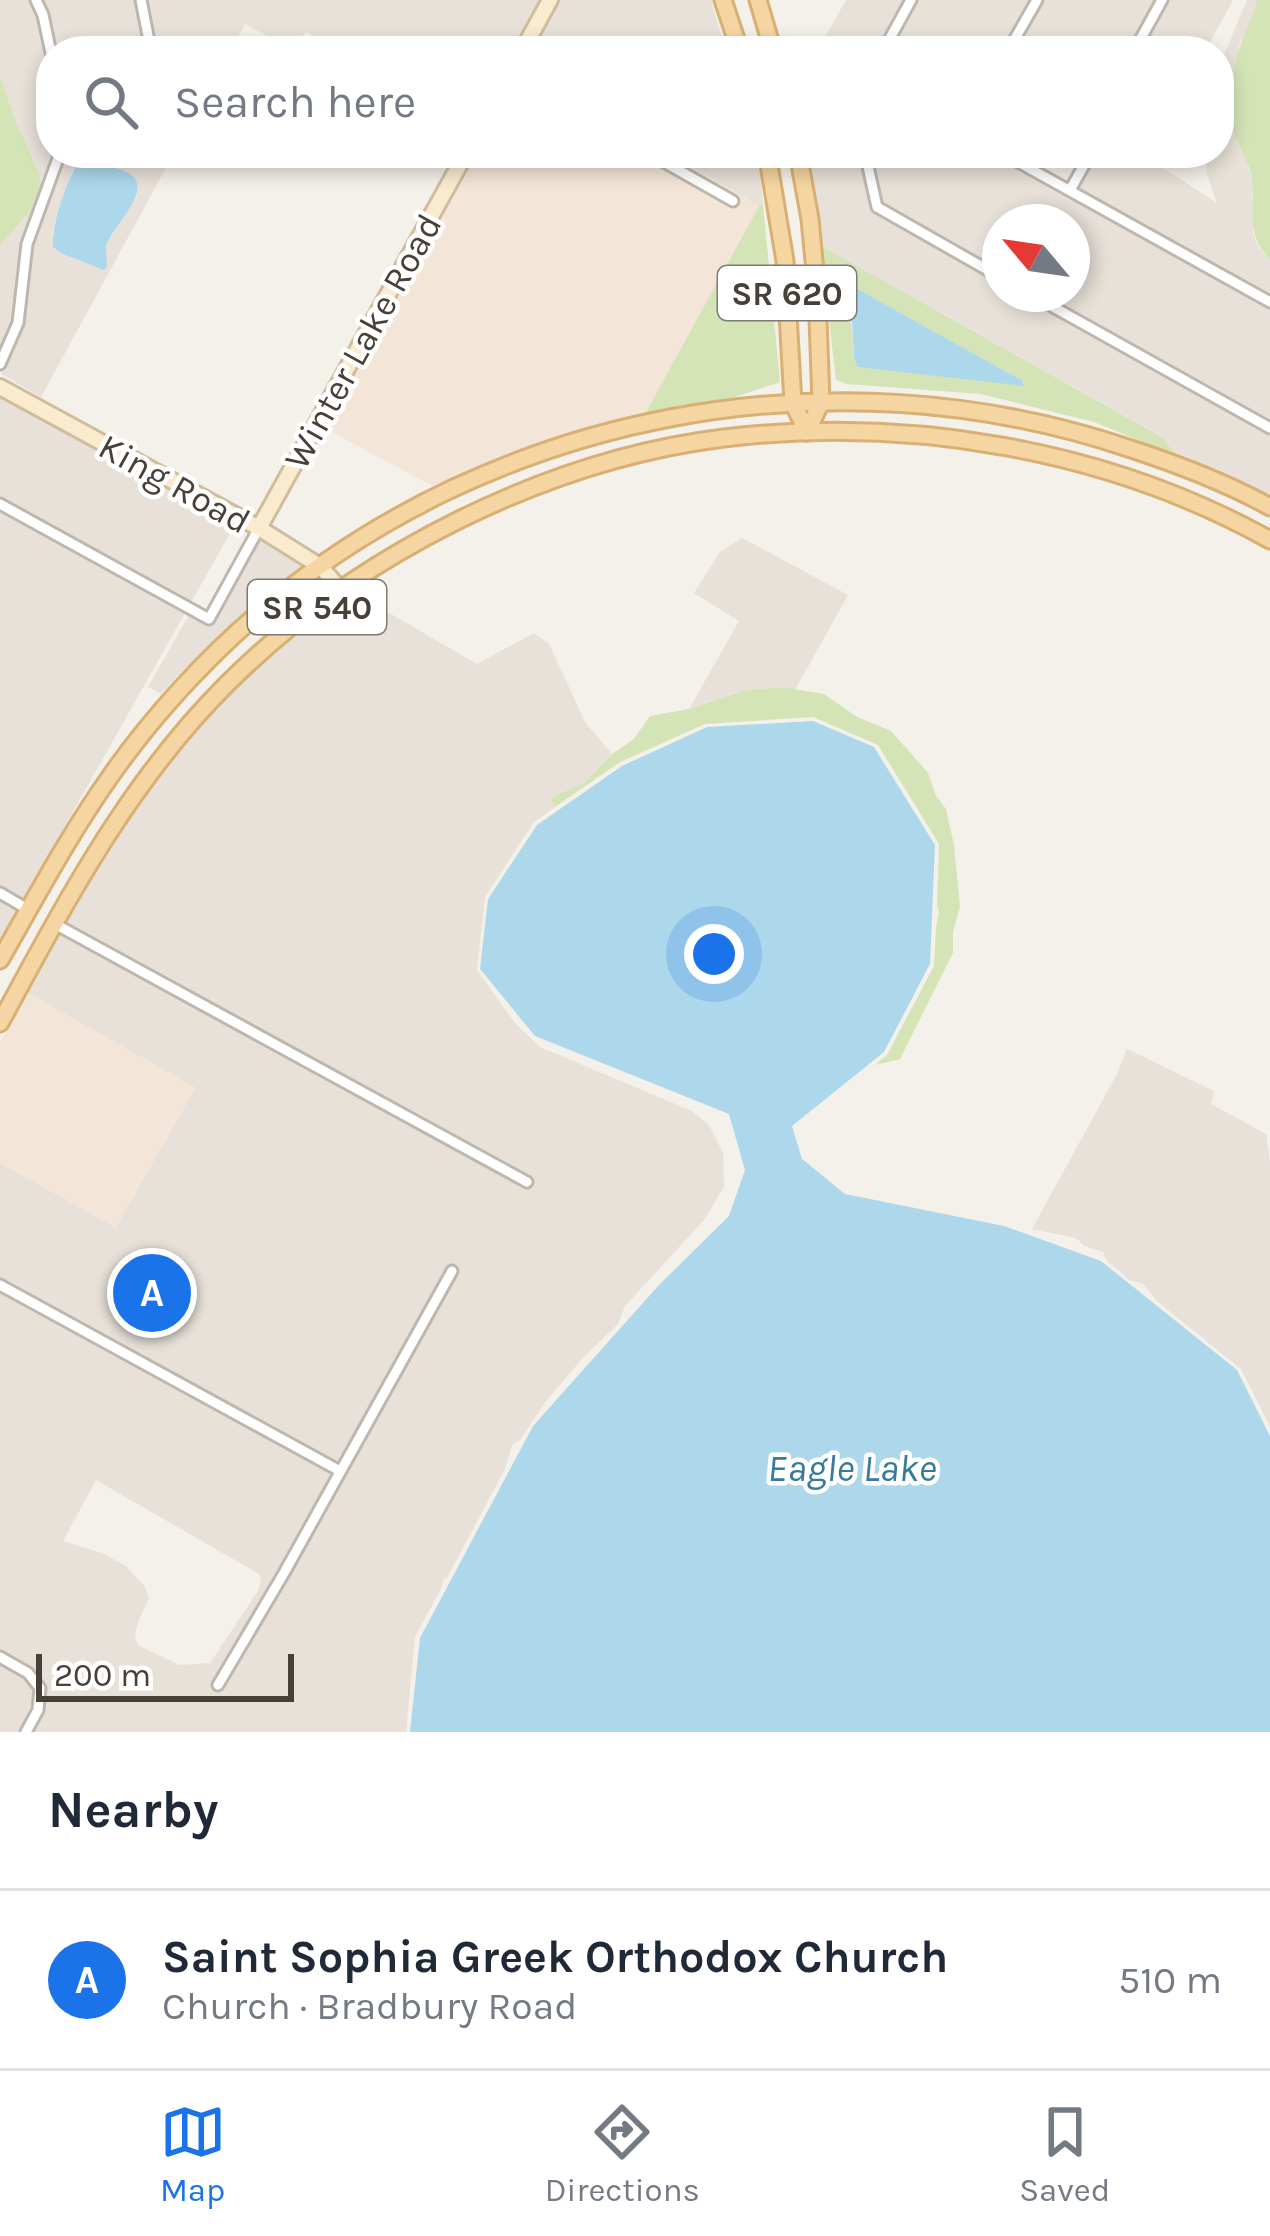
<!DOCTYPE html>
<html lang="en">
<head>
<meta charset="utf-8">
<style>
	:root { --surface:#fff; --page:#f6f6f7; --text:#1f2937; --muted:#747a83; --line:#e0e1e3; --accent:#1a73e8 }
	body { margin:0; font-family:Karla,sans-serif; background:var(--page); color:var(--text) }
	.compass { position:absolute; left:982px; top:204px; width:108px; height:108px; border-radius:50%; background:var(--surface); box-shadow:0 6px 18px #0003; rotate:299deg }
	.scale { position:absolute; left:36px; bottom:30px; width:258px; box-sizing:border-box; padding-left:12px; border:6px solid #474039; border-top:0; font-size:33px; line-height:42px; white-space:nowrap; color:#474039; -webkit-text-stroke:9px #fff; paint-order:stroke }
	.you { position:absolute; left:714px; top:954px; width:42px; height:42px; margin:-30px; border:9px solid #fff; border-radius:50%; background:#1a73e8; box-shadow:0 0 0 18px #1a73e833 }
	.badge { display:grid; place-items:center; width:78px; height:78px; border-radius:50%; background:var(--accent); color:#fff; font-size:39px; font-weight:700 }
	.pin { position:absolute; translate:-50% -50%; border:6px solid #fff; box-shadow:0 3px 12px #0006 }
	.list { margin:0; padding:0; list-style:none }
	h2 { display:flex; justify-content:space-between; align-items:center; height:156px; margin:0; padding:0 48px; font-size:51px }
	h2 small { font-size:39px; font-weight:400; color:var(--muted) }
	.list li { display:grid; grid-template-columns:78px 1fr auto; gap:36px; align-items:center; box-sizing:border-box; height:180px; padding:0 48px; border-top:3px solid var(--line) }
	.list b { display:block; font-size:45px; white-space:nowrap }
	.list p { margin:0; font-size:39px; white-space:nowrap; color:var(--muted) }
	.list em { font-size:39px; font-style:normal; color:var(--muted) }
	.icon { flex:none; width:66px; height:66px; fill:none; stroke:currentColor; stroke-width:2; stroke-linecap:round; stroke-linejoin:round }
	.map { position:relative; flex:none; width:1270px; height:1732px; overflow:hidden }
	.search { position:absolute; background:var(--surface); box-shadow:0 6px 18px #0003; left:36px; right:36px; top:36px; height:132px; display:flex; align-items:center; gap:30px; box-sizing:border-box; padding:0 42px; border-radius:48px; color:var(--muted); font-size:45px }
	.sheet { height:336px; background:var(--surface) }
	nav { display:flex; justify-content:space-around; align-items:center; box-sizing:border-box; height:168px; border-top:3px solid var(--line); background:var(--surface); font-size:33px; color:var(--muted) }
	nav a { display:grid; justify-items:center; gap:6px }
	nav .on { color:var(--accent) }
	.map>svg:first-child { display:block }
	.residential { fill:#e7e1d9; fill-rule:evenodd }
	.commercial { fill:#f3e5d8 }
	.green { fill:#d4e4b7; fill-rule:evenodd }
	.water { fill:#add7ea }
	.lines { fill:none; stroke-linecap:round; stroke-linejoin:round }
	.street-casing { stroke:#beb7ae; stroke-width:15 }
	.secondary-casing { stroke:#cfbd9e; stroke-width:20 }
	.primary-casing { stroke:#d9b073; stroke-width:21 }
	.street { stroke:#fff; stroke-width:9 }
	.secondary { stroke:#faebce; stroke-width:14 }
	.primary { stroke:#f5d5a2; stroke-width:15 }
	.labels { text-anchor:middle; stroke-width:9; stroke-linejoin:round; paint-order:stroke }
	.shield { fill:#fff; stroke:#7e7974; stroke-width:3 }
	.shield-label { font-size:33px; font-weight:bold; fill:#474039 }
	.street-label { font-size:36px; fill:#474039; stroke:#fff }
	.water-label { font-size:39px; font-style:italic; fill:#377a9b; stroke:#fff }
</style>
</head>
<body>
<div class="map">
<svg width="1270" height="1732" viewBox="0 0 1270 1732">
	<rect width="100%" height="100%" fill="#f4f0ea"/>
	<g class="residential">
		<polygon points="0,0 31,0 38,16 51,76 51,153 54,153 24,236 13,322 0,352 0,245 30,211 39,173 15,119 0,75"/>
		<polygon points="41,0 136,0 146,51 55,51 48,14"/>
		<polygon points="146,0 545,0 517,51 341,51 306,32 290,48 245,24 230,51 155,51"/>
		<polygon points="556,0 711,0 726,51 528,51"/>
		<polygon points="846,0 905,0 877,51 817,51"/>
		<polygon points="917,0 1031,0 1003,51 888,51"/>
		<polygon points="1043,0 1157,0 1128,51 1014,51"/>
		<polygon points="1168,0 1233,0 1205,51 1140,51"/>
		<polygon points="1247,0 1257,0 1250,24 1239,46 1232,122 1237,143 1247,162 1252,181 1253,233 1258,247 1270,260 1270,297 1077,189 1097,153 1165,153 1160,166 1217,203 1206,172 1208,153 1219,153 1219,67"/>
		<path d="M65,153H174L41,397L1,374L23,325L32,246ZM85,158L87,163L111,167L137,196L109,240L106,248L107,262L78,259L61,253L52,234L72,171Z"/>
		<polygon points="668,153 754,153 760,175 763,204 759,206"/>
		<polygon points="803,153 860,153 869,200 880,215 1000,282 1000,294 1021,294 1270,433 1270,500 1234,480 1177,456 1161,436 820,245"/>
		<polygon points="870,153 993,153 1270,307 1270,423 1039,294 1072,294 1072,222 1000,222 1000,272 881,205"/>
		<polygon points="0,378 242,512 0,941"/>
		<polygon points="261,535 268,539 268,542 306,564 187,666 161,694 148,687 190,613 212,624"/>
		<polygon points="742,538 848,595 795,690 781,687 746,690 689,709 739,621 694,593 720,552"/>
		<path d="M353,592L477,664L534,633L549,644L585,722L612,754L585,782L550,798L555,807L534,822L485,897L477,970L515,1023L540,1047L692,1111L709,1125L723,1153L724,1187L704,1220L625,1306L618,1324L582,1359L546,1401L520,1440L512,1445L505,1469L448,1576L443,1580L442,1587L415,1637L406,1732H32L42,1712L46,1698L45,1687L30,1669L0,1652V1290L333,1472L280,1571L212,1686L220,1691L289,1576L459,1270L450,1265L337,1464L0,1280V1163L116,1227L195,1088L28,993L61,932L530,1187L533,1181L66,924L121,825L229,689ZM96,1480L259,1574L261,1580L258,1591L210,1663L179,1665L138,1645L135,1636L138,1622L149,1598L145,1587L126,1566L102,1553L63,1541Z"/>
		<polygon points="1127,1049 1214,1091 1211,1104 1266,1134 1270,1163 1270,1427 1241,1369 1158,1302 1143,1284 1130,1280 1107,1261 1103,1252 1085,1246 1076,1238 1032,1229 1117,1074"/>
		<polygon points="0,1662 25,1676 36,1689 33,1708 20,1732 0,1732"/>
	</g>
	<g class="commercial">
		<polygon points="472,153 638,153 735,207 739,199 657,153 668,153 759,206 645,414 549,440 471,469 436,488 321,426"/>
		<polygon points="28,993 195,1087 116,1228 0,1163 0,1043"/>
	</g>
	<g class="green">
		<path d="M1257,0H1270V260C1245,234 1255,213 1252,181C1251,162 1236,147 1233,128C1230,108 1233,63 1241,44C1246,29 1253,16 1257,0Z"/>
		<polygon points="0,75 15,119 39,173 41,185 30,211 0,245"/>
		<polygon points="763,204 780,382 726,400 645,414 759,206"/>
		<path d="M820,245L1162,437L1177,456L1094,422L981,394L847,384L836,380ZM854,287L1023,381L1025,384L859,367L854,359L849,297Z"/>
		<polygon points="781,687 824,694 857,717 891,731 928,773 936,796 946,809 954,845 960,907 953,932 953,953 900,1059 875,1065 887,1055 934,966 936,927 939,913 937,905 939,844 878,745 813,717 705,724 620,762 555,807 550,798 585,782 612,754 634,739 650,716 689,709 746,690"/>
	</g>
	<g class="water">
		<path d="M83,156L87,163C100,166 114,166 126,172C159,187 111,226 106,247C106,250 107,264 107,267L104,270L61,253L53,247C51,226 69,171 83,156Z"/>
		<polygon points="850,287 854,287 1023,381 1024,386 858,367 854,359"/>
		<polygon points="813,721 874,747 935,845 930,964 884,1052 792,1126 802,1159 845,1194 1004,1226 1101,1261 1237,1370 1270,1436 1270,1732 410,1732 420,1638 533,1426 659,1285 729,1216 745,1170 729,1114 535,1036 480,969 488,899 537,825 622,766 707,727"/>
	</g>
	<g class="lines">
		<defs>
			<g id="street">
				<polyline points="36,0 43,15 51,53"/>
				<polyline points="141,0 151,51"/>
				<polyline points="883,51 911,0"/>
				<polyline points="1008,51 1037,0"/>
				<polyline points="1134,51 1162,0"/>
				<polyline points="648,153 733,201"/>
				<polyline points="865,153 877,207 1000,277"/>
				<polyline points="1002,153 1270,302"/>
				<polyline points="1070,190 1091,153"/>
				<polyline points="1030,294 1270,428"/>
				<polyline points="0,364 18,323 27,244 60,153"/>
				<polyline points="0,504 209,619 259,528"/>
				<polyline points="0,893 29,910"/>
				<polyline points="55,924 527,1182"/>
				<polyline points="0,1285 340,1471"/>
				<polyline points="0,1657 28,1673 40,1688 38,1710 26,1732"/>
				<polyline points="218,1685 284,1573 452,1271"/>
			</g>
			<g id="secondary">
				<polyline points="522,51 550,0"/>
				<polyline points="0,387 259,528 321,567 341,590"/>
				<polyline points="259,528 466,153"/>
			</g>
			<g id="primary">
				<polyline points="723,0 740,51"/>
				<polyline points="758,0 773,51"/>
				<polyline points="767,153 785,261 793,403 807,432"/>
				<polyline points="798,153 810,219 817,292 821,402 807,432"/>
				<path d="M0,960C36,897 70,833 112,774C152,717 206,658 259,613C497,411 833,349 1128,448C1177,464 1225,482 1270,507"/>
				<path d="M0,1023C65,903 129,781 227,684C354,557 544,460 724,438C909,416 1107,449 1270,540"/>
			</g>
		</defs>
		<use href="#street" class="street-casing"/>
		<use href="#secondary" class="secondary-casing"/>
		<use href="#primary" class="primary-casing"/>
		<use href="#street" class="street"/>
		<use href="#secondary" class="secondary"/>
		<use href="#primary" class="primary"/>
	</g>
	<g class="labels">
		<g class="shield">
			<rect x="718" y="266" width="138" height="54" rx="9"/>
			<rect x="248" y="580" width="138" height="54" rx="9"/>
		</g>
		<g class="shield-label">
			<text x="787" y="305">SR 620</text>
			<text x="317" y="619">SR 540</text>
		</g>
		<g class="street-label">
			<text transform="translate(362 341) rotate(-61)" y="13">Winter Lake Road</text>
			<text transform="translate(175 483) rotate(29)" y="13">King Road</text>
		</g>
		<g class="water-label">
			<text x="852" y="1481">Eagle Lake</text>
		</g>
	</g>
</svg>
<svg class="compass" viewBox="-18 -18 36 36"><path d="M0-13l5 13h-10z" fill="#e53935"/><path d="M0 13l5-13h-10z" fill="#747a83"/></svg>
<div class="scale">200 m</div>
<div class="you"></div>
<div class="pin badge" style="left:152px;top:1293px">A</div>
<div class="search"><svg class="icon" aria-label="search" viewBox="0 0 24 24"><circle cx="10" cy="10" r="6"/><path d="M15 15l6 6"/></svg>Search here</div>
</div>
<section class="sheet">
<h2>Nearby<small></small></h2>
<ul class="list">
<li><span class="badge">A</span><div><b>Saint Sophia Greek Orthodox Church</b><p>Church · Bradbury Road</p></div><em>510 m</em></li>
</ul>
</section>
<nav>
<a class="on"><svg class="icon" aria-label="map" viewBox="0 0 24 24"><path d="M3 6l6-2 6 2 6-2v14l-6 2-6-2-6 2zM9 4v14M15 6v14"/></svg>Map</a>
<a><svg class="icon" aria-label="directions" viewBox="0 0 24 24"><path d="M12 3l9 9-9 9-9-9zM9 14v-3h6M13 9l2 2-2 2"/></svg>Directions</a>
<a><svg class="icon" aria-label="saved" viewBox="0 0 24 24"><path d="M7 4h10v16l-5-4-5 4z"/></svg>Saved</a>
</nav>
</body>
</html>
